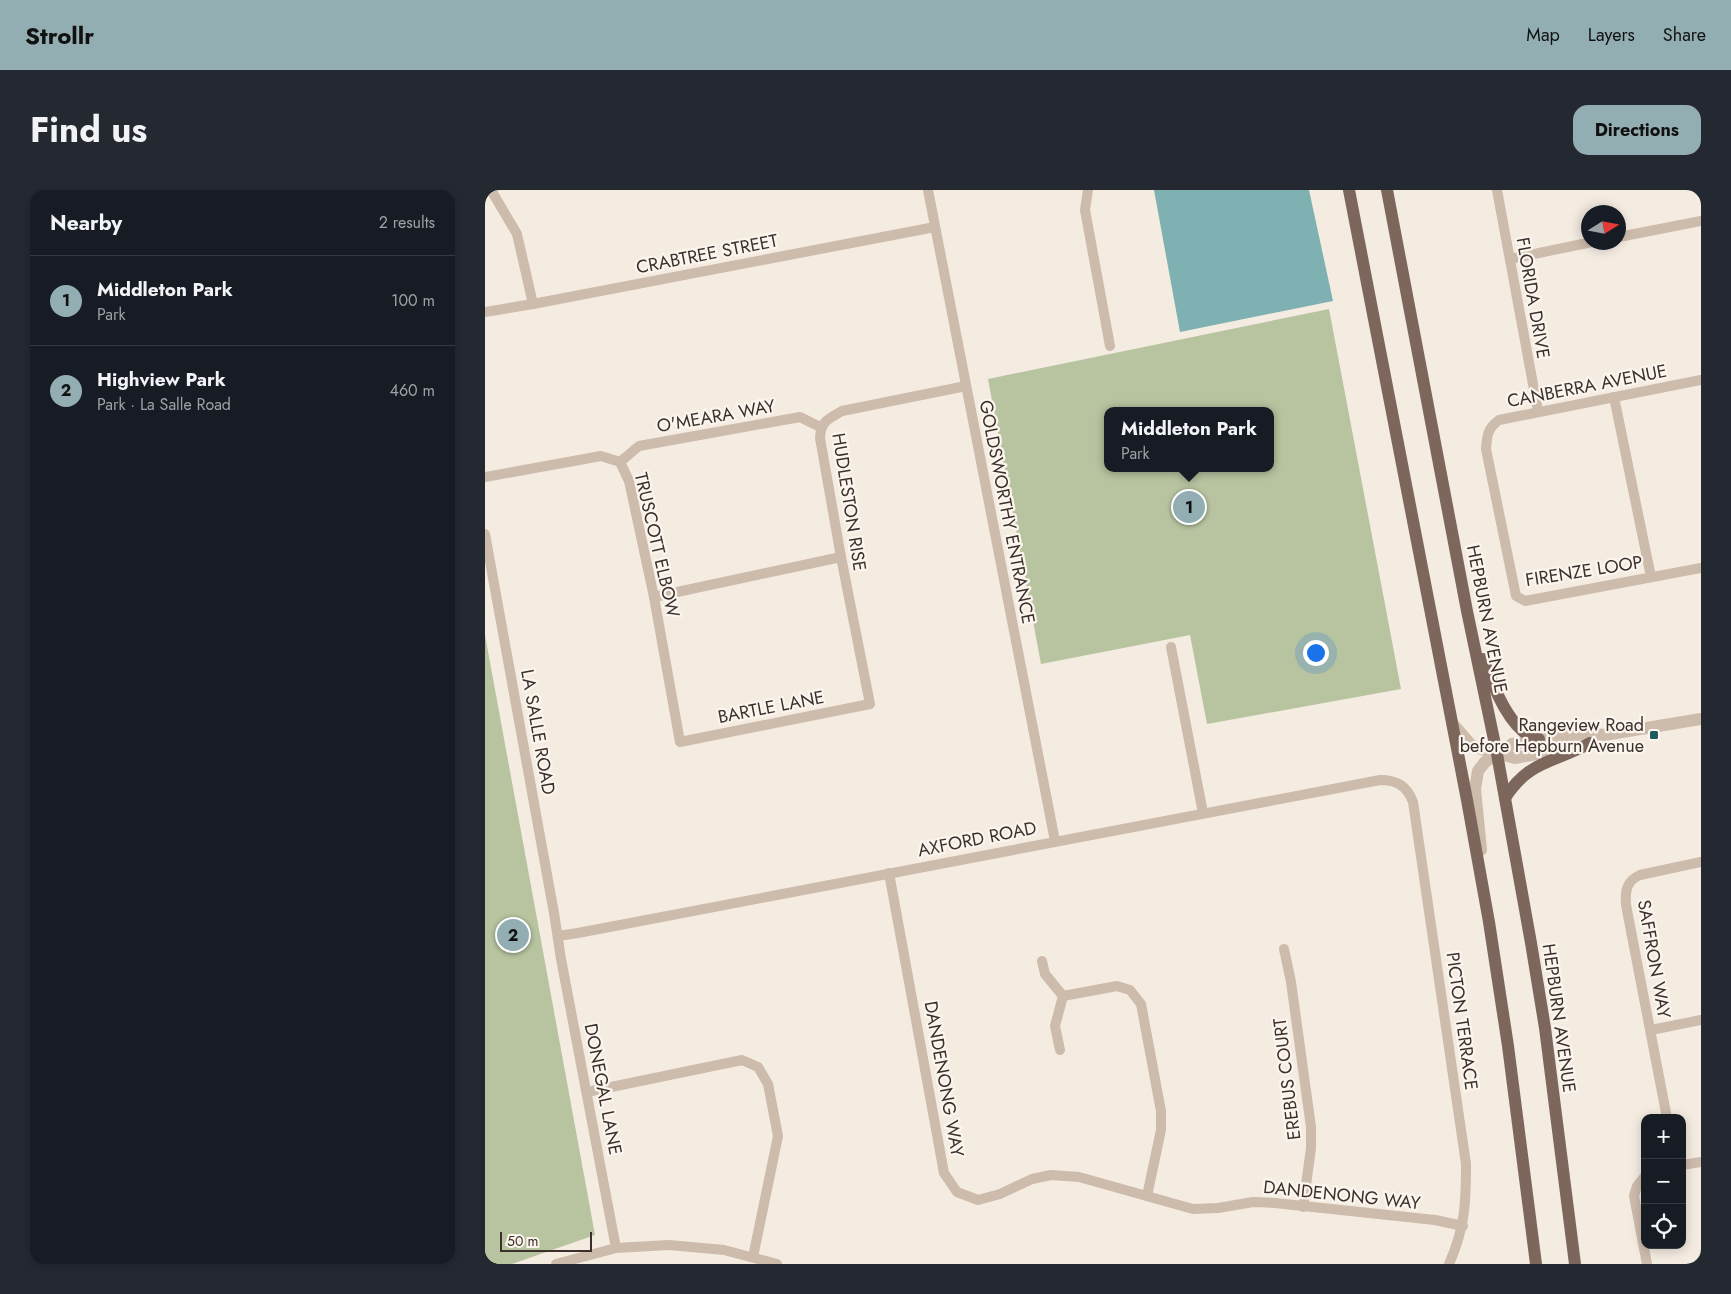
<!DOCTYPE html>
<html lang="en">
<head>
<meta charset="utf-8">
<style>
	:root { --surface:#171b24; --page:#242831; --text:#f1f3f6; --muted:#9ea1a6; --line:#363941; --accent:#92aeb2 }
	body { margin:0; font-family:Jost,sans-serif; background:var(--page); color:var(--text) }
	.controls { position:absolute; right:15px; bottom:15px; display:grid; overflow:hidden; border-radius:10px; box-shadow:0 2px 12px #0003 }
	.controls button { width:45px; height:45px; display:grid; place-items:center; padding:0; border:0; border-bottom:1px solid var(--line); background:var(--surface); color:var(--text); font:25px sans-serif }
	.compass { position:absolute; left:1096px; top:15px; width:45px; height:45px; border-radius:50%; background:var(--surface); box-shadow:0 2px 12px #0003; rotate:79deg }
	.scale { position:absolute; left:15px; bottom:12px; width:92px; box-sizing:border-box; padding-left:5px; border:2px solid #3b302b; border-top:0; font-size:14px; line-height:18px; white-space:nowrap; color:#3b302b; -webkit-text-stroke:4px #fbf5ee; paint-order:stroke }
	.you { position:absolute; left:830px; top:462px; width:18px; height:18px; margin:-12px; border:4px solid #fff; border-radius:50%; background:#1a73e8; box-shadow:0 0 0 8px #1a73e833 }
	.badge { display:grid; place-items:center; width:32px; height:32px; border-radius:50%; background:var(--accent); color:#111; font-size:16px; font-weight:700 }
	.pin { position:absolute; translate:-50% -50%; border:2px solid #fff; box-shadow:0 1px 5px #0006 }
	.popup { position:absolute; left:619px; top:217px; width:170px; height:65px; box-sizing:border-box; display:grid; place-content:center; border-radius:10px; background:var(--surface); filter:drop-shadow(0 1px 4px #0005); font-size:16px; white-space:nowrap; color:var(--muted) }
	.popup b { font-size:19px; color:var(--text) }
	.popup::after { content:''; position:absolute; left:50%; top:100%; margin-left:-10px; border:10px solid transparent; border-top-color:var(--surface) }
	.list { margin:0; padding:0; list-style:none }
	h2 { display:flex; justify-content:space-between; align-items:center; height:65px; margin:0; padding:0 20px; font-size:21px }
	h2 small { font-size:16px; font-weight:400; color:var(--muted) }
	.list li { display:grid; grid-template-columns:32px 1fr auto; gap:15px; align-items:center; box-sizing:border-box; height:90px; padding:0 20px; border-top:1px solid var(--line) }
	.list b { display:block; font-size:19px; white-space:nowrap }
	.list p { margin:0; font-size:16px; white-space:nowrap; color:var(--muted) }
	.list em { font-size:16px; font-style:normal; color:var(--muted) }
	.icon { flex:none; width:28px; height:28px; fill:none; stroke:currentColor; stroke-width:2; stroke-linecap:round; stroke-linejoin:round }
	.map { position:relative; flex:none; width:1216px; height:1074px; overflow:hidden; border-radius:15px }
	header { display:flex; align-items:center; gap:30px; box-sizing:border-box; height:70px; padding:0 25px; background:var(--accent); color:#111 }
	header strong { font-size:24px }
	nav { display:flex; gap:28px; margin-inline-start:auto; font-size:18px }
	.intro { display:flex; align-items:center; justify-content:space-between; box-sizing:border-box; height:120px; padding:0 30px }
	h1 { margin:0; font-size:35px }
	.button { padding:12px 22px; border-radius:15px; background:var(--accent); color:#111; font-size:18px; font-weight:700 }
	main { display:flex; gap:30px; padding:0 30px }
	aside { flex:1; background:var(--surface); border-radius:15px; box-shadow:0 2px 12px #0003 }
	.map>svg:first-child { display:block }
	.green { fill:#b8c4a0; fill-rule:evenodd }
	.water { fill:#7fb0b2 }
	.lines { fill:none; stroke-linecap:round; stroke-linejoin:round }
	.minor { stroke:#cdbbac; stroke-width:10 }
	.tertiary { stroke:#cdbbac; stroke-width:12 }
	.primary { stroke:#7d675c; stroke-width:12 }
	.poi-dot { fill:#1f5a5e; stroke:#fbf5ee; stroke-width:2 }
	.labels { text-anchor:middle; stroke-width:4.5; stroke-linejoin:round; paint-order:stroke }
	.street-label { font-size:18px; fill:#3b302b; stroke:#fbf5ee }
	.poi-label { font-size:18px; fill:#3b302b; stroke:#fbf5ee; text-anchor:end }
</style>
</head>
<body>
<header>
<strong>Strollr</strong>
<nav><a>Map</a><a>Layers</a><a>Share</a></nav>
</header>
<div class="intro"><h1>Find us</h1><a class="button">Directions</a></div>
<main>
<aside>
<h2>Nearby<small>2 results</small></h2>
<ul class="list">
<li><span class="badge">1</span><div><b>Middleton Park</b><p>Park</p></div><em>100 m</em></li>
<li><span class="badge">2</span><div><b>Highview Park</b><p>Park · La Salle Road</p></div><em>460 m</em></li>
</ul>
</aside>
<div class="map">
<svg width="1216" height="1074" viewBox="0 0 1216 1074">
	<rect width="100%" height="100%" fill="#f4ebe1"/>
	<g class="green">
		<path d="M844,119L916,499L722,534L705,445L556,474L503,189ZM623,221H785V278H623Z"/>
		<polygon points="0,445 110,1045 27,1074 0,1074"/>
	</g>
	<polygon class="water" points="669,0 824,0 848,111 695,142"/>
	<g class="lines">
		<g class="minor">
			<polyline points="6,0 32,44 48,114"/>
			<polyline points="443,0 570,651"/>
			<polyline points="603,0 600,20 625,156"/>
			<polyline points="1012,0 1053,221"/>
			<polyline points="1134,47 1216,31"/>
			<polyline points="1025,69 1107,52"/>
			<polyline points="0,122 48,114 450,37"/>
			<path d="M1216,190L1014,230C1003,238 1002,245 1001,259L1031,406L1040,411L1216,378"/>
			<polyline points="1129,207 1166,387"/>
			<polyline points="135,272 154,256 315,227 335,237"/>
			<path d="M0,287L116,266L135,272L144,291L169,407L195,552L385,514L356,367L335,248C336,231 343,229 357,221L481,196"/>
			<polyline points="0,344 69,723 76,769 131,1058"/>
			<polyline points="169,407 356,367"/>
			<polyline points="686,457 718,623"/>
			<polyline points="404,683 459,983 472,1002 493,1010 515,1004 547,989 566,985 594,987 708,1019 733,1018 768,1012 790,1013 950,1030 978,1036"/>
			<path d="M73,746L93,743L895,590C912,590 922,596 928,612L981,974C981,1013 980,1038 964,1074"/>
			<polyline points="799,759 806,792 826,937 826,958 818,1017"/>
			<polyline points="557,771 560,784 578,806 570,836 575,860"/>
			<polyline points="578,806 632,796 645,800 656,814 676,921 676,940 662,1006"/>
			<polyline points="1166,840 1216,830"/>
			<polyline points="102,902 257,870 273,877 283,894 293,946 268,1067"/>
			<path d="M1182,928L1141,715C1140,702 1141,691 1155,685L1216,672"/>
			<polyline points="1197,975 1216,972"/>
			<polyline points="1160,986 1152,996 1149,1006 1162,1074"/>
			<polyline points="71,1074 131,1058 184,1055 239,1060 292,1074"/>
		</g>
		<g class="tertiary">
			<polyline points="967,533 986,555 996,559 1030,568 1093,556"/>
			<polyline points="996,660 990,599 993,581 1000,572 1027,554 1102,543 1119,545 1216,529"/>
		</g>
		<g class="primary">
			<polyline points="864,0 982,610 1004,732 1023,856 1051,1074"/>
			<polyline points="902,0 982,421 1012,564 1046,753 1060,838 1090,1074"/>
			<path d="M998,469C1007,493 1026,545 1054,549"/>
			<path d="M1020,608C1044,570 1069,573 1105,553"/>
		</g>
	</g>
	<rect class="poi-dot" x="1164" y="540" width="10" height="10" rx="2.5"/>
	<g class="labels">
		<g class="street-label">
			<text transform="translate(222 64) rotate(-11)" y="6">CRABTREE STREET</text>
			<text transform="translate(1048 108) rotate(80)" y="6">FLORIDA DRIVE</text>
			<text transform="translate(1102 196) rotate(-11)" y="6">CANBERRA AVENUE</text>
			<text transform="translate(231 226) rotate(-10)" y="6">O'MEARA WAY</text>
			<text transform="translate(364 312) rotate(81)" y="6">HUDLESTON RISE</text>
			<text transform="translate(522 322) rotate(79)" y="6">GOLDSWORTHY ENTRANCE</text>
			<text transform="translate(172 355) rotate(77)" y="6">TRUSCOTT ELBOW</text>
			<text transform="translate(1099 381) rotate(-9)" y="6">FIRENZE LOOP</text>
			<text transform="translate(1002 429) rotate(79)" y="6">HEPBURN AVENUE</text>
			<text transform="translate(286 517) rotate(-11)" y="6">BARTLE LANE</text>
			<text transform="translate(53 542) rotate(80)" y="6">LA SALLE ROAD</text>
			<text transform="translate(492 649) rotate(-11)" y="6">AXFORD ROAD</text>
			<text transform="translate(1169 769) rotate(80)" y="6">SAFFRON WAY</text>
			<text transform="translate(1074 828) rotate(82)" y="6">HEPBURN AVENUE</text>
			<text transform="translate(977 831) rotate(82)" y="6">PICTON TERRACE</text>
			<text transform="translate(459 889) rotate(80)" y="6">DANDENONG WAY</text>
			<text transform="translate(802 889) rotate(-97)" y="6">EREBUS COURT</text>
			<text transform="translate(118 899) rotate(79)" y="6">DONEGAL LANE</text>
			<text transform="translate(857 1005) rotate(6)" y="6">DANDENONG WAY</text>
		</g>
		<g class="poi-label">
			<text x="1159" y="541">Rangeview Road<tspan x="1159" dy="21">before Hepburn Avenue</tspan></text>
		</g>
	</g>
</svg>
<div class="controls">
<button>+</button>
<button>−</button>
<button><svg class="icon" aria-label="locate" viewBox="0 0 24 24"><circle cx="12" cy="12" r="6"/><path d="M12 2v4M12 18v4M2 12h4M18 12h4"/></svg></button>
</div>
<svg class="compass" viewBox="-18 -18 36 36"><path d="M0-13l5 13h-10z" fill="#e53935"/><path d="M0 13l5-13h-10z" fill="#9ea1a6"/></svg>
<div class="scale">50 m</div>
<div class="you"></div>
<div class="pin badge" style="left:704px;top:317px">1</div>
<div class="popup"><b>Middleton Park</b>Park</div>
<div class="pin badge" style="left:28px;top:745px">2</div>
</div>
</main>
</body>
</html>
